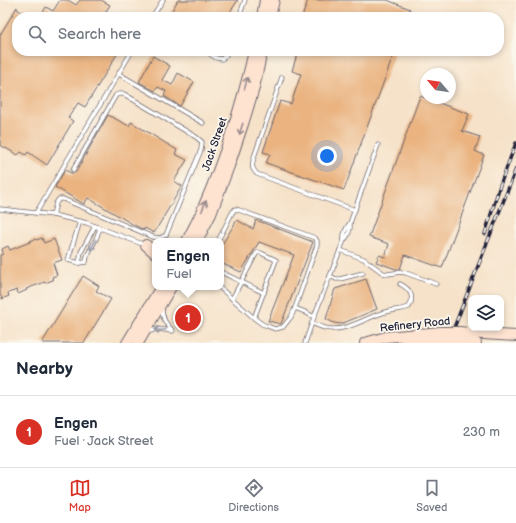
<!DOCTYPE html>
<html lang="en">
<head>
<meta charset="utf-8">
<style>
	:root { --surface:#fff; --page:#f6f6f7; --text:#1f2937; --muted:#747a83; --line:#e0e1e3; --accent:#d93025 }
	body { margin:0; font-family:"Balsamiq Sans",sans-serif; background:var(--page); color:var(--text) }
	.controls { position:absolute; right:12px; bottom:12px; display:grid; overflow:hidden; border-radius:8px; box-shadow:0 2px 6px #0003 }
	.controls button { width:36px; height:36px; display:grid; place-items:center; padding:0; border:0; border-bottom:1px solid var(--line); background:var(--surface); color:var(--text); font:20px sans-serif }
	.compass { position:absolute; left:420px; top:68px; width:36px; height:36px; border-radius:50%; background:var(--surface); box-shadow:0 2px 6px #0003; rotate:299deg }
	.you { position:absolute; left:327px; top:156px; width:14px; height:14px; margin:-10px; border:3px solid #fff; border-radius:50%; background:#1a73e8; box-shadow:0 0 0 6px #1a73e833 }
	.badge { display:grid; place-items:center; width:26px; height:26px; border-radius:50%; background:var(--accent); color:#fff; font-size:13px; font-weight:700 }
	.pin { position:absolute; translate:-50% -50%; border:2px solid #fff; box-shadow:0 1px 4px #0006 }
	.popup { position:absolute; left:152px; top:238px; width:72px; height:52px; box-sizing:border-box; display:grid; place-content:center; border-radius:8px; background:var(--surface); filter:drop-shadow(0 1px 3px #0005); font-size:13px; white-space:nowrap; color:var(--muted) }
	.popup b { font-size:15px; color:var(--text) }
	.popup::after { content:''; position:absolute; left:50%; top:100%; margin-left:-8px; border:8px solid transparent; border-top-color:var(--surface) }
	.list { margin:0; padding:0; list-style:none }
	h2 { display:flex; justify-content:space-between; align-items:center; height:52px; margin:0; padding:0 16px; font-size:17px }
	h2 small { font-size:13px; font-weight:400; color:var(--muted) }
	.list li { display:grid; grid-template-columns:26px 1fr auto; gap:12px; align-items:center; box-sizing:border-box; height:72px; padding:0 16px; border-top:1px solid var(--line) }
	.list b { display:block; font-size:15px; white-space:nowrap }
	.list p { margin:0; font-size:13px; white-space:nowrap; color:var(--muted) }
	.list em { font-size:13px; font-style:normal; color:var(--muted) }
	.icon { flex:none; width:22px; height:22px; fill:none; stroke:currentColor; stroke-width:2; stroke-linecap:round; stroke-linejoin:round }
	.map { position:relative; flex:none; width:516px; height:343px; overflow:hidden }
	.search { position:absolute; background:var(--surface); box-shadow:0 2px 6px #0003; left:12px; right:12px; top:12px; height:44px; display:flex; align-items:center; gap:10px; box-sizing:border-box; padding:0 14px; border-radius:16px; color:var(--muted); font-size:15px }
	.sheet { height:124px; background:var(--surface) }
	nav { display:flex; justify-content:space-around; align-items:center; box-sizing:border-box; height:56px; border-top:1px solid var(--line); background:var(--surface); font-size:11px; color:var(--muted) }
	nav a { display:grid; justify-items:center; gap:2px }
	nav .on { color:var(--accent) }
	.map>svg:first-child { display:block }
	.building { fill:#eab380 }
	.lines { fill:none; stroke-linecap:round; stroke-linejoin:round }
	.lane-casing { stroke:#6c656d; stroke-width:5 }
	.secondary-casing { stroke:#6c656d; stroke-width:12 }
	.lane { stroke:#fff; stroke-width:3.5 }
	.secondary { stroke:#fee3d1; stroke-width:10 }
	.rail-casing { stroke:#22223b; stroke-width:3.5 }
	.rail { stroke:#fbf7ec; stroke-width:2; stroke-dasharray:6; stroke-linecap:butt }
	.secondary-bridge-casing { stroke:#6c656d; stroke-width:12; stroke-linecap:butt }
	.secondary-bridge { stroke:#fee3d1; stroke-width:10 }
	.oneway { stroke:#9b8c8e }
	.oneway2 { stroke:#9c9ca7 }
	.labels { text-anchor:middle; stroke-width:3.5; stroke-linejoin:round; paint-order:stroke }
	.street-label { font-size:11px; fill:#22223b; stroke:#fbf7ec }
</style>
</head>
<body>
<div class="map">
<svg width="516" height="343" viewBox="0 0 516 343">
	<rect width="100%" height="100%" fill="#fbf7ec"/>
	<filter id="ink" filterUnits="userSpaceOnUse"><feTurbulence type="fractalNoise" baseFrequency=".025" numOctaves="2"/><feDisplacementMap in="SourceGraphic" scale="8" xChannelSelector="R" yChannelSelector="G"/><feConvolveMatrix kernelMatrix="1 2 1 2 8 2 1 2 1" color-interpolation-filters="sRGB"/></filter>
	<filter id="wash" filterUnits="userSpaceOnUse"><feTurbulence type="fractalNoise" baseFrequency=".012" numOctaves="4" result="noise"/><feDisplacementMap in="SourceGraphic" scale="16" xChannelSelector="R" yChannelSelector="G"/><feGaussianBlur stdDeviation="0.9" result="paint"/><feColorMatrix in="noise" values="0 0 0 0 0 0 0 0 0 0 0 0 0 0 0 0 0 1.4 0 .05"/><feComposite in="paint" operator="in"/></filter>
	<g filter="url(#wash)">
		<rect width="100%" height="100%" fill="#f6e2c9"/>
		<g id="blocks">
			<g class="building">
				<polygon points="60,0 68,0 76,5 80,0 101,0 110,5 105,13 111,17 40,17 46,7 53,11"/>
				<polygon points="178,0 238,0 230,12 236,15 236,17 168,17"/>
				<polygon points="308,0 387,0 410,9 407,17 302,17"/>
				<polygon points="17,7 17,9 29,17 17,17 17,51 119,51 85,107 78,103 68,118 73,121 47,165 28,152 26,155 21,152 18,155 0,145 0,35"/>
				<polygon points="298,51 395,51 344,190 266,163 270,154 263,152 280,101 291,104 301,74 292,71"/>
				<polygon points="153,56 170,66 162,80 172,85 178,73 194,82 180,106 164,96 166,91 158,87 155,91 139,82"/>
				<polygon points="420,96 469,114 462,131 480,137 475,151 484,155 442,268 405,255 400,269 396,269 376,262 379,255 385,257 389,244 369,237"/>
				<polygon points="108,115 129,126 131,122 177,150 175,154 187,160 174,181 182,186 154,233 145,228 144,230 134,225 88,198 84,204 55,187 65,170 71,173 74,173 76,172"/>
				<polygon points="237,220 253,229 256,220 313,242 281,324 268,321 294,255 259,242 241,272 221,263 221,246"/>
				<polygon points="42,238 44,243 54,239 62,260 53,263 57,275 52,277 53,280 45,283 45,282 26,289 27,290 18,294 17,290 8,293 9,296 2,299 0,294 0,255 3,254 2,249 8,246 10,250 30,242 30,241 35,239 36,240"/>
				<polygon points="83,276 99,286 96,291 111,299 84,343 42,343"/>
				<polygon points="366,279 377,309 341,324 334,323 326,319 335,289"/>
			</g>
		</g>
	</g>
	<g filter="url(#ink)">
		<use href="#blocks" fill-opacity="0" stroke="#6c656d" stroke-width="1"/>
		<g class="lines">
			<defs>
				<g id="lane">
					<polyline points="152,17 163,0"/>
					<polyline points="239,17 245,0"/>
					<polyline points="205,51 216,58 222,59 226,55 228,51"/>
					<polyline points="119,74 203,123"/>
					<path d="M282,77L254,157C252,165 251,168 257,174L355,210"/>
					<polyline points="0,209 53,215 87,223 145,245"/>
					<polyline points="36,213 132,51"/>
					<polyline points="53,215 56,203 59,199 63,199 153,237 160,238 166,235 201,150 202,142 196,137 124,94 119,94 116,95 73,170"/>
					<polyline points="80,221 68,260 79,263 86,262 87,256 96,239 100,228"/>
					<path d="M344,240C348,237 351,229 350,223"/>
					<polyline points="218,241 232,213 235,209 239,210 315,238 317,241 317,245 295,308 291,317 283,327 275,329 270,327 262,324 254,318 219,287"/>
					<polyline points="340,250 364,259 383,273 388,274 401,272 406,273 436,284"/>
					<polyline points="79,263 81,252 95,226"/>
					<polyline points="221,272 264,293"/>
					<polyline points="330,276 336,279 340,279 363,273"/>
					<polyline points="232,299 256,254 258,252 261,253 276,260 275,263 254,318"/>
					<polyline points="295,308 305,312 314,317 305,343"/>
					<path d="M314,317L344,240C343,234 346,228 350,223L378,145"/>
					<path d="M312,323C318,326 326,329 333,329C350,329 366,318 382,313C391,310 401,310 409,307C415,296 410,289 400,284"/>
					<path d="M147,332L157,329L173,331C166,324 162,319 162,308"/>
				</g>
				<g id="secondary">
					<polyline points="262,17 265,0"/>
					<polyline points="270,17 274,0"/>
					<path d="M187,241C192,230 199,219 203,208C225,157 242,105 254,51"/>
					<polyline points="197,241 211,214 229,166 243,124 254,88 262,51"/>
					<polyline points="146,245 155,253"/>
					<polyline points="467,333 516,336"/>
					<polyline points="463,342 476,343"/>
					<polyline points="127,343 161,287"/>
					<polyline points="138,343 171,287"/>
					<polyline points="365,343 386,337 441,332"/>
					<polyline points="405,343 440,341"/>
				</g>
			</defs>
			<use href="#lane" class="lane-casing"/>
			<use href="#secondary" class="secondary-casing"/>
			<use href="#lane" class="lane"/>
			<use href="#secondary" class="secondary"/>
			<defs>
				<g id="rail">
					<polyline points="485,234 500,185 516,143"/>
					<polyline points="448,343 516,169"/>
				</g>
			</defs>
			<use href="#rail" class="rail-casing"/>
			<use href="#rail" class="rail"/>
			<defs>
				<g id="secondary-bridge">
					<polyline points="441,332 460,332 467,333"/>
					<polyline points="440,341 463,342"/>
				</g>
			</defs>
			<use href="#secondary-bridge" class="secondary-bridge-casing"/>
			<use href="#secondary-bridge" class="secondary-bridge"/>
		</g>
		<defs><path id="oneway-shaft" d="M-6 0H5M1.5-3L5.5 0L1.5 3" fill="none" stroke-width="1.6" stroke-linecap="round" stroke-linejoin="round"/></defs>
		<g class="oneway">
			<use href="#oneway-shaft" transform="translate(246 83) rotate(-76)"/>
			<use href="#oneway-shaft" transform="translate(241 129) rotate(108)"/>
			<use href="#oneway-shaft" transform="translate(204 206) rotate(-67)"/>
		</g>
		<g class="oneway2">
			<use href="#oneway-shaft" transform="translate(93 245) rotate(118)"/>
			<use href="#oneway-shaft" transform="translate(160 330) rotate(180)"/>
		</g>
	</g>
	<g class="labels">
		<g class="street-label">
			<text transform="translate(214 144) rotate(-71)" y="4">Jack Street</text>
			<text transform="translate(415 324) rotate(-6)" y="4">Refinery Road</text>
		</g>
	</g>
</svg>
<div class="controls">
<button><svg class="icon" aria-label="layers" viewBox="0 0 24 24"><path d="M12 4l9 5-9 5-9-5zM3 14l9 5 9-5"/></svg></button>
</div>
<svg class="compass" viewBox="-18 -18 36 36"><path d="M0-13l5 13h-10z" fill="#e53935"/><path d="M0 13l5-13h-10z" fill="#747a83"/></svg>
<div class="you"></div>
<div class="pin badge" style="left:188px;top:318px">1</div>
<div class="popup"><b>Engen</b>Fuel</div>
<div class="search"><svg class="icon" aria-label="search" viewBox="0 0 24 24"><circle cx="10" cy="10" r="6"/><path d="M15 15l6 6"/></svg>Search here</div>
</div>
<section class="sheet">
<h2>Nearby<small></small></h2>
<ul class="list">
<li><span class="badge">1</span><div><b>Engen</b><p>Fuel · Jack Street</p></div><em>230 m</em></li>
</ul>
</section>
<nav>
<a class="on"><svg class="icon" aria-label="map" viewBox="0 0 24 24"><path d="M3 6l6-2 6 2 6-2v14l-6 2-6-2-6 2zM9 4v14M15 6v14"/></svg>Map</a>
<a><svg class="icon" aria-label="directions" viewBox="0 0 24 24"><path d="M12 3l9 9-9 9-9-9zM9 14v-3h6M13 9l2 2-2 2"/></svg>Directions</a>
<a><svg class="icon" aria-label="saved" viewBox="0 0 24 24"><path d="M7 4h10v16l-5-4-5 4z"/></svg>Saved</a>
</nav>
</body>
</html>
